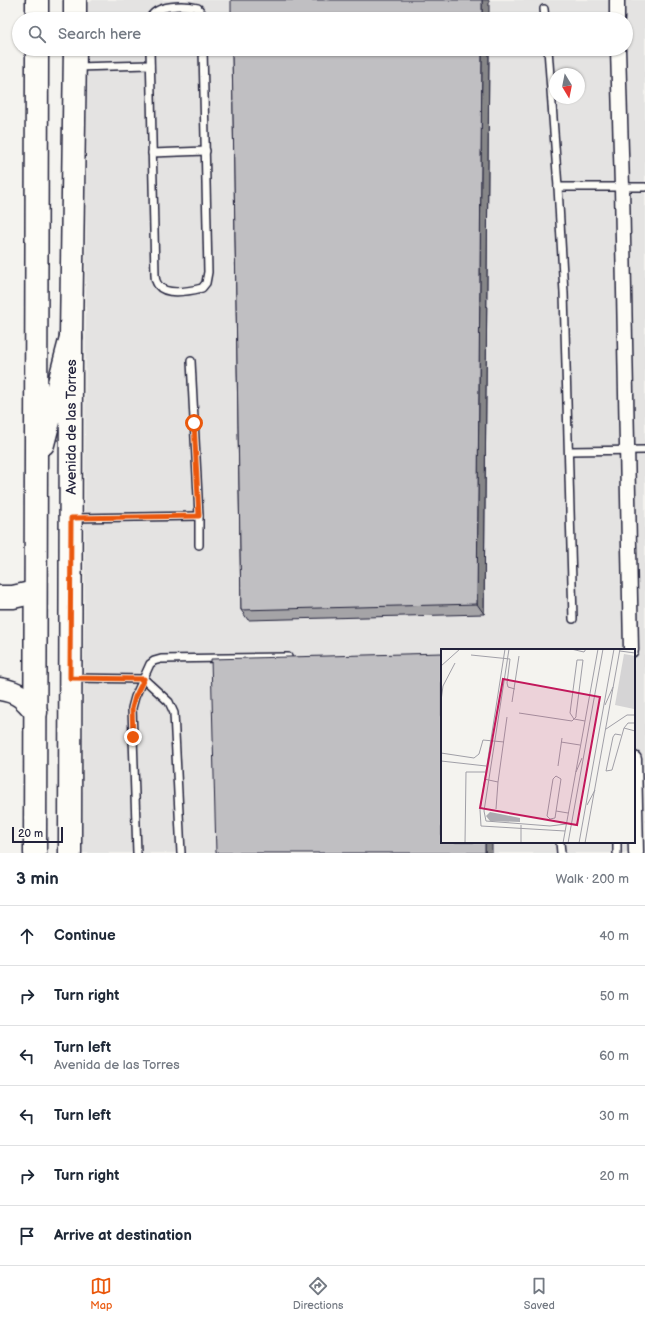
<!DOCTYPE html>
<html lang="en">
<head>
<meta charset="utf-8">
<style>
	:root { --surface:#fff; --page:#f2f2f3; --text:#1f2937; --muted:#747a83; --line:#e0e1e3; --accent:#ea580c }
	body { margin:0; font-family:"Balsamiq Sans",sans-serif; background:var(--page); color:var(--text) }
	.compass { position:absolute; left:549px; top:68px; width:36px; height:36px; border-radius:50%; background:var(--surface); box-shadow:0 1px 3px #0004; rotate:170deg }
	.scale { position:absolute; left:12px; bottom:10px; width:51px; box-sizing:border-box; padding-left:4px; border:2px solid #22223b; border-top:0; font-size:11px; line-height:14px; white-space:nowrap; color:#22223b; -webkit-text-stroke:3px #fdfcf7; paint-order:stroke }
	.stop { position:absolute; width:12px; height:12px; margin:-9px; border:3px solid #ea580c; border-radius:50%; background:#fff }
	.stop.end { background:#ea580c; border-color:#fff; box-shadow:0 1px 4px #0008 }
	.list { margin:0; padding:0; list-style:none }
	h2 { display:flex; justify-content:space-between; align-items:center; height:52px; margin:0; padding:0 16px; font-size:17px }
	h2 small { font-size:13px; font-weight:400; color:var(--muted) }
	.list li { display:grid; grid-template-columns:26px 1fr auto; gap:12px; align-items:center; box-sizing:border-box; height:60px; padding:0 16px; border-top:1px solid var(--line) }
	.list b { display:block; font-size:15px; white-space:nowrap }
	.list p { margin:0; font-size:13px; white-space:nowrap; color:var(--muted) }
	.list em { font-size:13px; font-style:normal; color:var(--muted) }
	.icon { flex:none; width:22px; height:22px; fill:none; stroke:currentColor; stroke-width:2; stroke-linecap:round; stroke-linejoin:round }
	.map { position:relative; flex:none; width:645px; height:853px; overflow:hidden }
	.search { position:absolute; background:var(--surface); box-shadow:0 1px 3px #0004; left:12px; right:12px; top:12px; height:44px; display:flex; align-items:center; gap:10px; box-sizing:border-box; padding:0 14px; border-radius:22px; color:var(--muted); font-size:15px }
	.sheet { height:412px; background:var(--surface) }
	nav { display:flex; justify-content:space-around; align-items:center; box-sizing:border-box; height:56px; border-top:1px solid var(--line); background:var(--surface); font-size:11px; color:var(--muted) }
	nav a { display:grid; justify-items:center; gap:2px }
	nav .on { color:var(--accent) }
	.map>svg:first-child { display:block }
	.built { fill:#e4e3e2; fill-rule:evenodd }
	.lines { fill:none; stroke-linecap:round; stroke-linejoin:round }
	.lane-casing { stroke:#22223b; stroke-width:10 }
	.street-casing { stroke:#22223b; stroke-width:17 }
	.primary-casing { stroke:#22223b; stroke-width:25 }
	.highway-casing { stroke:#22223b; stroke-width:25 }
	.lane { stroke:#fdfcf7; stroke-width:7 }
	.street { stroke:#fdfcf7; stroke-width:14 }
	.primary { stroke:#fdfcf7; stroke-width:22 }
	.highway { stroke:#fdfcf7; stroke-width:22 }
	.wall { fill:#a5a4a7; stroke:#22223b }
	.shaded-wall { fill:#868688; stroke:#22223b }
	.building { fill:#c0bfc2; stroke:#22223b }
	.route { stroke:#ea580c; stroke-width:5 }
	.labels { text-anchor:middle; stroke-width:4; stroke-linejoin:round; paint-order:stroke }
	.street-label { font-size:14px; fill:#22223b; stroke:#fdfcf7 }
	.inset-road { fill:none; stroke:#a09fa7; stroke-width:1 }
	.view { fill:#c2185b; fill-opacity:0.15; stroke:#c2185b; stroke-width:2 }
	.inset-edge { fill:none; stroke:#22223b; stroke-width:2 }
</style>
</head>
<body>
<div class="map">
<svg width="645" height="853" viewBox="0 0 645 853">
	<rect width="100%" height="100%" fill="#f4f3ef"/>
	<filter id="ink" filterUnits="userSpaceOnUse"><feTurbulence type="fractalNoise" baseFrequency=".025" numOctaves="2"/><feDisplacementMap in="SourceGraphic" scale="8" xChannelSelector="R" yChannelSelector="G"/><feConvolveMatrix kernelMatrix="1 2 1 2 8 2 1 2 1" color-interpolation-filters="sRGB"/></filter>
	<g filter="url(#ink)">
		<path class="built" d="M93,0H645V853H83L87,49H626V19H87V4ZM555,74H579V98H555ZM442,650H634V842H442Z"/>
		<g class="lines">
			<defs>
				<g id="lane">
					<polyline points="544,9 545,19"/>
					<path d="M150,19C155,4 185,5 198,8L201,12L202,19"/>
					<path d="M150,49L155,275C155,278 156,282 158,285C166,296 190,291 202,288L206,283L208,272L203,49"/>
					<polyline points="548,49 558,187"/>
					<polyline points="76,67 150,65"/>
					<polyline points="152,153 206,151"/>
					<polyline points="191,361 199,516 199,545"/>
					<polyline points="569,451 645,450"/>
					<polyline points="73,518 199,516"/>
					<polyline points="573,619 564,293 558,187 645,187"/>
					<polyline points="73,678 144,679 169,702 174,713 181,853"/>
					<polyline points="560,842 561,853"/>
					<polyline points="617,842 617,853"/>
					<polyline points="137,853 132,708 135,697 150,664 154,661 161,659 288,657"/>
				</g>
				<g id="street">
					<polyline points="617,0 617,19"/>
					<polyline points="618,49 622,187 631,650"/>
					<polyline points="634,759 636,853"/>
				</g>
				<g id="primary">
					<polyline points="75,19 75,0"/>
					<path id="s1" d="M70,853L71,337L75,49"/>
				</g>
				<g id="highway">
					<polyline points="37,19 37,0"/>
					<polyline points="43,444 71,337"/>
					<polyline points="0,597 13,597 35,592"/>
					<path d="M0,689C19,692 24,698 36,712"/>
					<polyline points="35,853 37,49"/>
				</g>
			</defs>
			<use href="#lane" class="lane-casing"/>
			<use href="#street" class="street-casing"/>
			<use href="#primary" class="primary-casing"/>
			<use href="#highway" class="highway-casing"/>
			<use href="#lane" class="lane"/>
			<use href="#street" class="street"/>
			<use href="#primary" class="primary"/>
			<use href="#highway" class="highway"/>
		</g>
		<polygon class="wall" points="232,49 489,49 484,614 248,620 241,610"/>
		<g class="shaded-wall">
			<rect x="482" y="0" width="7" height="19"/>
			<polygon points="482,49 489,49 484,614 477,604"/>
			<rect x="485" y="842" width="7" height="11"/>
		</g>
		<g class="building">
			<rect x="231" y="0" width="251" height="19"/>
			<polygon points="232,49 482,49 477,604 241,610"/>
			<polygon points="442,653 442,842 485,842 485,853 216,853 211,659"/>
		</g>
	</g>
	<g class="lines" filter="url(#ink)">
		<polyline class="route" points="133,737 132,708 135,697 144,679 70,678 71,518 199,516 194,423"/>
	</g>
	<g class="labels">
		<g class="street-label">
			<text dy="5" stroke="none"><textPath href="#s1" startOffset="426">Avenida de las Torres</textPath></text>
		</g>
	</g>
	<g transform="translate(441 649)">
		<rect width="194" height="194" fill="#f4f3ef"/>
		<path d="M183,5L194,7L193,60L174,56Z" fill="#d5d4d5"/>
		<path d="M49,163L79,169V173L49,172L45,167Z" fill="#acacb2"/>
		<path class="inset-road" d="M130,0L143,3L145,0M179,2L194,4M30,6L69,10L66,34L67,38L74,40M0,17L19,0M0,52L2,37L14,14M71,53L78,7M164,56L172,38M78,64L131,72L135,68V66L142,11H136L129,64L133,70L144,72M183,79L187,74H194M165,80L186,66H194M180,86L174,85L172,88L165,122L171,121L183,79L194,82M120,93L139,96M0,104L33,109L38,105L42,91L63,93M0,112L45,117M117,117L121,89M135,123L141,109M115,127L120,130L114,169L109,170L106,167L112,130ZM43,130L57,133L66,68M146,156L154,141M55,160L57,133M115,162L127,164M45,172L43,162L68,0M45,172L109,177L125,175M40,177L39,161L64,0M40,177L124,182M24,194L25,123H44M80,194V176M122,194L157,0M127,194L162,0M138,194L173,0M144,194L179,0"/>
		<path class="view" d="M62,30L159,48L136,176L39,159Z"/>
		<rect width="194" height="194" class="inset-edge"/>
	</g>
</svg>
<svg class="compass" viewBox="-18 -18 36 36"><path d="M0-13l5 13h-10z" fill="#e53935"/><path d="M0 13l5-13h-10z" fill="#747a83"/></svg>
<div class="scale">20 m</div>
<div class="stop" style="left:194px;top:423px"></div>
<div class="stop end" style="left:133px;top:737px"></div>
<div class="search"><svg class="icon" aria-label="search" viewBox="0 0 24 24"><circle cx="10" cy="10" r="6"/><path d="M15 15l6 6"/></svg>Search here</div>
</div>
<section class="sheet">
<h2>3 min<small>Walk · 200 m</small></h2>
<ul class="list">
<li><svg class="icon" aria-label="ahead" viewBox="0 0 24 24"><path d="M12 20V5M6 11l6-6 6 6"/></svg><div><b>Continue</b></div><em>40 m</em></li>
<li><svg class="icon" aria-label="right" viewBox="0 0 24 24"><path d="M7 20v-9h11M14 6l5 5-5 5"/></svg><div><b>Turn right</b></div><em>50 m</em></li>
<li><svg class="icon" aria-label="left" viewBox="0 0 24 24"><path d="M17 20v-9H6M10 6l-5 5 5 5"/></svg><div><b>Turn left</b><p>Avenida de las Torres</p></div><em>60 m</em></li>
<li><svg class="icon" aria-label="left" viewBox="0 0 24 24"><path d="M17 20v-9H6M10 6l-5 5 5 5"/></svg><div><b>Turn left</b></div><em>30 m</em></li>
<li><svg class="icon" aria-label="right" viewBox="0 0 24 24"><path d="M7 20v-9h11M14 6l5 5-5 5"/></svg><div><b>Turn right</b></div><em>20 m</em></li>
<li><svg class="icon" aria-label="arrive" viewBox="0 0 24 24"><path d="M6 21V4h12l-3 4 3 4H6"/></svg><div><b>Arrive at destination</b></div></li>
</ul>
</section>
<nav>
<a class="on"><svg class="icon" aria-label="map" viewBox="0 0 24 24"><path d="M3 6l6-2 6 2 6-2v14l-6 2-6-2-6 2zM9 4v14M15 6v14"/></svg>Map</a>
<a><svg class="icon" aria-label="directions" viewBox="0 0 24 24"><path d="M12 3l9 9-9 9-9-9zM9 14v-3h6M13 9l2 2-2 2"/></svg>Directions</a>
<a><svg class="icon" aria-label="saved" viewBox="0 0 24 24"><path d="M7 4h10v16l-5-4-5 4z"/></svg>Saved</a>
</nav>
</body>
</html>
